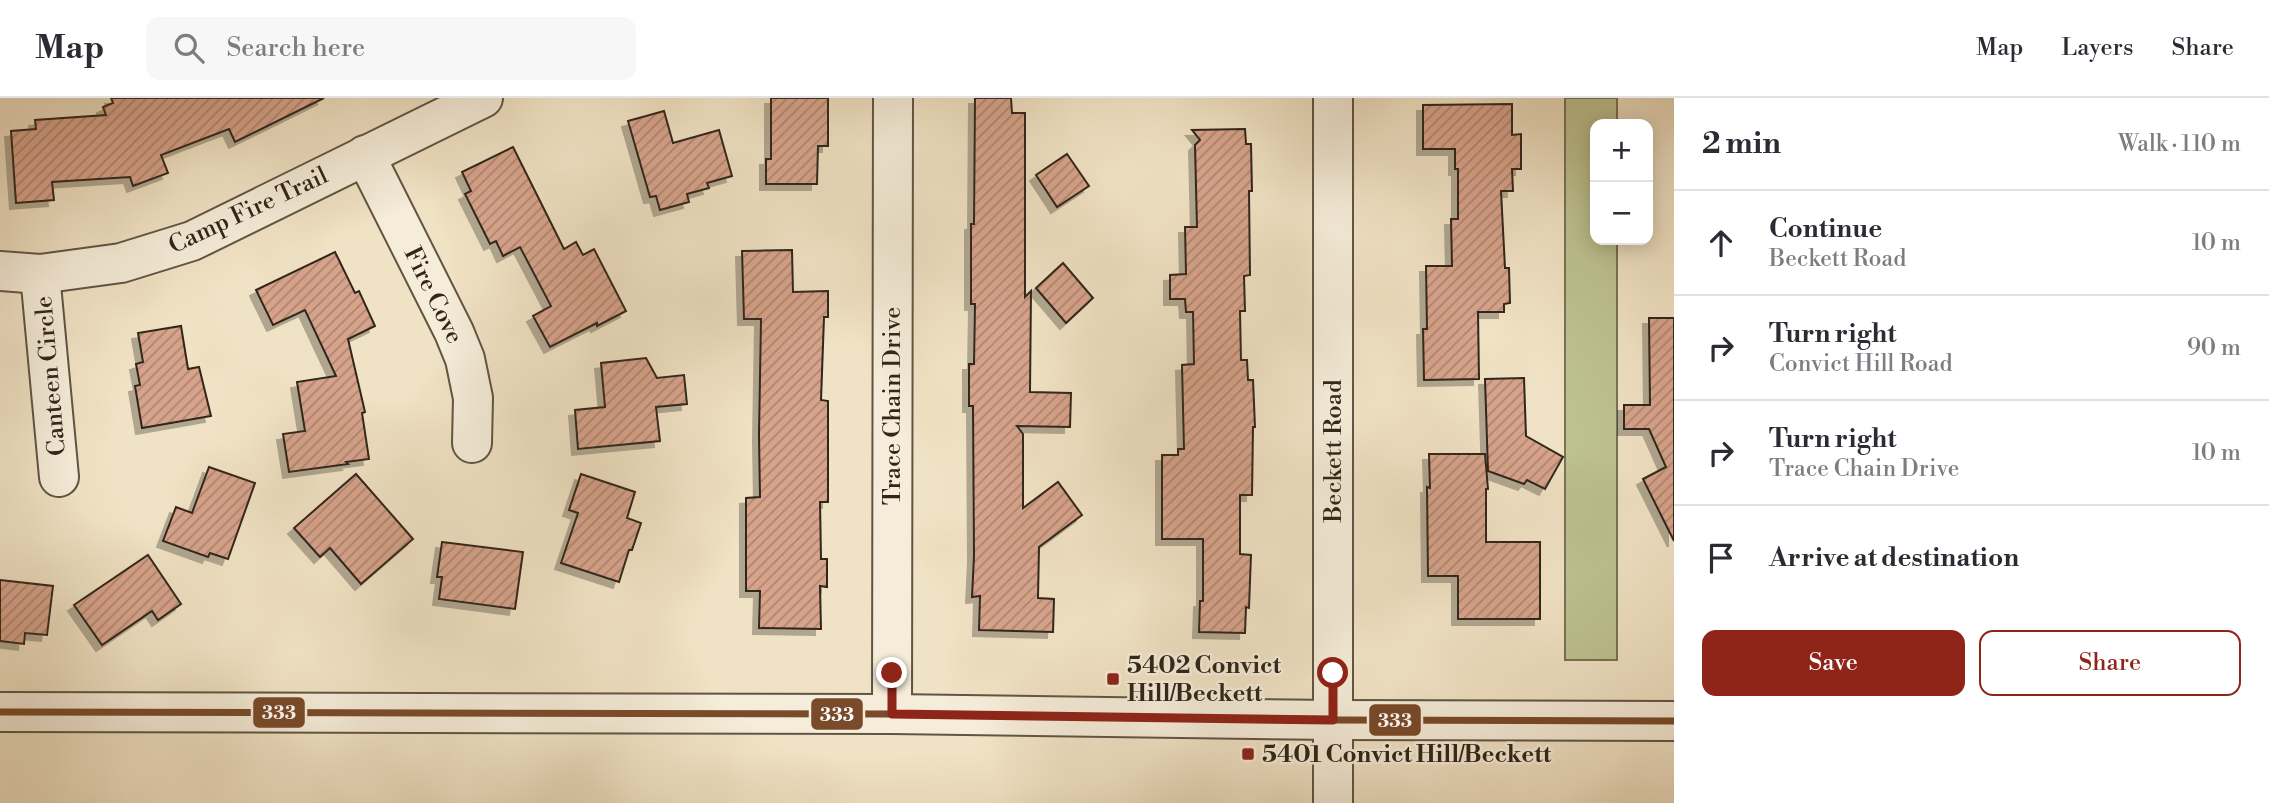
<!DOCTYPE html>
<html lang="en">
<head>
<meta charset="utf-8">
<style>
	:root { --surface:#fff; --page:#f7f7f7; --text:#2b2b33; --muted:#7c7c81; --line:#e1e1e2; --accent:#8f2418 }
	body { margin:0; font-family:"Libre Bodoni",serif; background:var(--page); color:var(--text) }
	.controls { position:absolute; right:21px; top:21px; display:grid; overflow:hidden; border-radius:14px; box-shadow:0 4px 18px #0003 }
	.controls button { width:63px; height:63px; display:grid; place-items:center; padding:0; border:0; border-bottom:2px solid var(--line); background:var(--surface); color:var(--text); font:35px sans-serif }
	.stop { position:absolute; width:21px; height:21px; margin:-16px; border:5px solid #8f2418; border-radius:50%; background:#fff }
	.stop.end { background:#8f2418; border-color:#fff; box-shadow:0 2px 7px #0008 }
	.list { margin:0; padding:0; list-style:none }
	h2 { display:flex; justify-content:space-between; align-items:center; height:91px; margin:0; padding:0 28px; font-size:30px }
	h2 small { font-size:23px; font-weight:400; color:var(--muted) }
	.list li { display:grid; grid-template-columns:46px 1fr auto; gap:21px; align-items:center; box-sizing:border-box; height:105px; padding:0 28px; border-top:2px solid var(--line) }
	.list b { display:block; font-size:26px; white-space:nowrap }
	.list p { margin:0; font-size:23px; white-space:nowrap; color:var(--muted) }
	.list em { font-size:23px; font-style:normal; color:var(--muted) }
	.actions { display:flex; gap:14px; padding:21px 28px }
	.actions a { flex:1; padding:16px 0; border:2px solid var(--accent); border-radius:14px; text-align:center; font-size:24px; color:var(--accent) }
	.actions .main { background:var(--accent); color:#fff }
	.icon { flex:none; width:38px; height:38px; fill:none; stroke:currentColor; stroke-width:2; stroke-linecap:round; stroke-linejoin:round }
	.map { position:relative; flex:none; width:1674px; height:705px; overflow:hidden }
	header { display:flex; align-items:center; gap:42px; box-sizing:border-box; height:98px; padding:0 35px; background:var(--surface); border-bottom:2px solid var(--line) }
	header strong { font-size:33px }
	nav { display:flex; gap:38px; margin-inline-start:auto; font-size:24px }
	.search { width:490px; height:63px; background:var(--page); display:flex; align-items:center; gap:18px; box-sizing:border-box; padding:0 24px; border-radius:14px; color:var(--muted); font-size:26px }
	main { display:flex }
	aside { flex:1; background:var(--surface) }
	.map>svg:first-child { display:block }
	.green { fill:#bec291; stroke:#777456; stroke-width:2 }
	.building { fill:url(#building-hatch); stroke:#30261a; stroke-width:2; filter:url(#shadow) }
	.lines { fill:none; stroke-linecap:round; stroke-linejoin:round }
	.minor-casing { stroke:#605544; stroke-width:42 }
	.minor { stroke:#f5ecd9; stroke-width:38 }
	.bus-1-casing { stroke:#f5ecd9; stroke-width:12 }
	.bus-1 { stroke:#7a4b2a; stroke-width:7 }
	.route { stroke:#8f2418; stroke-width:9 }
	.poi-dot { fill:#8f2418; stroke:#f5ecd9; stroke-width:2.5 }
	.labels { text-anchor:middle; stroke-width:5; stroke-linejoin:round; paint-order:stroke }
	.street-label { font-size:24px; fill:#30261a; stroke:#f5ecd9 }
	.poi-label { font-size:24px; font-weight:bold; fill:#30261a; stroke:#f5ecd9; text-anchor:start }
	.line-badge { stroke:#f5ecd9; stroke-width:2.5 }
	.badge-label { font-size:19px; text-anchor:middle; font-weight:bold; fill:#fff }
</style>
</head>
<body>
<header>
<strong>Map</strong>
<div class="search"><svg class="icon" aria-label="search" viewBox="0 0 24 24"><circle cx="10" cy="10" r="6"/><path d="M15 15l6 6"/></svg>Search here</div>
<nav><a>Map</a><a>Layers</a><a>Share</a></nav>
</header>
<main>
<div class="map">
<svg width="1674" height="705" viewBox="0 0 1674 705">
	<defs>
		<pattern id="building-hatch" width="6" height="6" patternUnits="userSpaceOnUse" patternTransform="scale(1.75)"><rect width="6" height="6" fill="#d7a38b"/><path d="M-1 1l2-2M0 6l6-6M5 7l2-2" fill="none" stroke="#af8571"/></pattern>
		<filter id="shadow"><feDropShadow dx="-6" dy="6" stdDeviation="0" flood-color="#0004"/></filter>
	</defs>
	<rect width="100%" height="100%" fill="#f0e2c4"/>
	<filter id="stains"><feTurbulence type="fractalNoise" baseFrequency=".00286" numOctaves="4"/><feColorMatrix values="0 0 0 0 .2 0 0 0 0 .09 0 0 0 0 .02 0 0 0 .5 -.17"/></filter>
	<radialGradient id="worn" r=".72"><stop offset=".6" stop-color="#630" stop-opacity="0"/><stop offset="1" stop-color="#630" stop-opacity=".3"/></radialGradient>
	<polygon class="green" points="1565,0 1617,0 1617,26 1595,26 1595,142 1617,142 1617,562 1565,562"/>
	<g class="building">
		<polygon points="111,0 324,0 235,44 229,31 161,57 168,75 133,88 130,79 52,84 54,102 16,105 11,33 36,31 35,22 106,17 103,9 113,5"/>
		<polygon points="771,0 828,0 828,48 818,48 817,86 766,86 766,61 771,61"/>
		<polygon points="975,0 1011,0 1012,15 1025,15 1025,199 1031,193 1030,294 1071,295 1070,329 1017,328 1023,336 1023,410 1058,384 1082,417 1039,449 1038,500 1054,501 1053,534 979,532 980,498 972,499 974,458 973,308 969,308 969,266 974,266 975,206 971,206 971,126 974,126"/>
		<polygon points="1512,6 1512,37 1521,36 1521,71 1512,71 1513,93 1501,93 1505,170 1509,170 1510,205 1504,206 1504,214 1478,214 1479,281 1424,282 1423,231 1427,231 1426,168 1452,168 1451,121 1458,121 1458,71 1455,71 1455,51 1423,51 1423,7"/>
		<polygon points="664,13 673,45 719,32 732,78 707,85 709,90 687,96 689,104 660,112 656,98 650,99 628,23"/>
		<polygon points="1245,31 1246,46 1251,46 1252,93 1249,93 1250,177 1244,178 1245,213 1240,213 1241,262 1247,262 1248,282 1253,282 1255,329 1253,329 1252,397 1240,397 1240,456 1251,457 1249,510 1246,509 1245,535 1199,534 1200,503 1203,503 1203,441 1162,441 1162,357 1178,357 1178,351 1184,351 1182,267 1194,266 1193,214 1186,214 1185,201 1170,201 1170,177 1186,176 1185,129 1197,129 1195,47 1200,42 1192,32"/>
		<polygon points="513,49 564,151 576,144 583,157 594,151 626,213 597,228 597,225 550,249 533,218 551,208 520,149 503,158 496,143 490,146 465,96 471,93 462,74"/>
		<polygon points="1067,56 1089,88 1057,109 1036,77"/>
		<polygon points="792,152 793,194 828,193 828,219 824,219 821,302 828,303 828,404 820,404 821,461 827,461 827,489 820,488 821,531 759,530 760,493 746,493 746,400 760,399 759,337 761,221 744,221 742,153"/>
		<polygon points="335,154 355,195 359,193 375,228 348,241 365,314 362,315 369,361 346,364 348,366 289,374 283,336 305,333 297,284 336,278 305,212 273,227 256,192"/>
		<polygon points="1063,165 1093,200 1066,225 1036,190"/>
		<polygon points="1649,220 1674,220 1674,443 1643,381 1666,369 1649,331 1624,331 1624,307 1650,307"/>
		<polygon points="181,228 188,271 199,269 211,318 142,330 135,288 140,287 136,266 143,264 138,235"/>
		<polygon points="646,260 657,280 684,277 687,306 656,309 660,343 578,351 575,312 605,309 601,265"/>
		<polygon points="1524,280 1526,338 1563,359 1545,391 1527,382 1524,386 1488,373 1485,281"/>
		<polygon points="1429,356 1485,356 1488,391 1486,391 1486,444 1540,444 1540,521 1458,521 1458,478 1428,478 1427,389 1430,390"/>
		<polygon points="209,369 255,385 228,461 210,455 208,459 163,443 176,409 192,415"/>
		<polygon points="356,376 413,441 361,486 330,450 320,459 294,430"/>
		<polygon points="581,376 635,394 627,420 641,425 632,452 629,452 619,484 561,465 578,415 569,412"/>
		<polygon points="442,444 523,454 515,511 439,501 442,479 437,479"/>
		<polygon points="148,457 181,506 158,522 152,513 102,547 74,507"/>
		<polygon points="0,482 53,488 47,537 25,535 24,546 0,543"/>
	</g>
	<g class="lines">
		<defs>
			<g id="minor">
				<polyline points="365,57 454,234 465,261 473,300 472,345"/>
				<polyline points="0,173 40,176 121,165 192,143 483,0"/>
				<polyline points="40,176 59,379"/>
				<polyline points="0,614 892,616 1333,622 1674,623"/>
				<polyline points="892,616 893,0"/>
				<polyline points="1333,705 1333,0"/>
			</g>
		</defs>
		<use href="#minor" class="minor-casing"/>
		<use href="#minor" class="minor"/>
		<defs>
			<polyline id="bus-1" points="0,614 892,616 1333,622 1674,623"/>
		</defs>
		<use href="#bus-1" class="bus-1-casing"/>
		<use href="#bus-1" class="bus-1"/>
	</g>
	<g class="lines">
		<polyline class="route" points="892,575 892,616 1333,622 1333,575"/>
	</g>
	<g class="poi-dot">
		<rect x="1106" y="574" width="14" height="14" rx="3.5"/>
		<rect x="1241" y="649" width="14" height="14" rx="3.5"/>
	</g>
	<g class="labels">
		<g class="street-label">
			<text transform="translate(248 112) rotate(-25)" y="8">Camp Fire Trail</text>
			<text transform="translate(434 197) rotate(64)" y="8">Fire Cove</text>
			<text transform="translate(50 278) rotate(-95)" y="8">Canteen Circle</text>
			<text transform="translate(892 308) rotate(-90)" y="8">Trace Chain Drive</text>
			<text transform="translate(1333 353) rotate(-90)" y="8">Beckett Road</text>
		</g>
		<g class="poi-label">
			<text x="1127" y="575">5402 Convict<tspan x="1127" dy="28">Hill/Beckett</tspan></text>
			<text x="1262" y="664">5401 Convict Hill/Beckett</text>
		</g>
	</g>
	<g class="line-badge">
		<rect x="252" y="598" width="54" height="33" rx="7" fill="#7a4b2a"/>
		<rect x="810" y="599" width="54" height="34" rx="7" fill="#7a4b2a"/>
		<rect x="1368" y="605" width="54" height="34" rx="7" fill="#7a4b2a"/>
	</g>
	<g class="badge-label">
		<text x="279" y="621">333</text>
		<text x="837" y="623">333</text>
		<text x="1395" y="629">333</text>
	</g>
	<rect width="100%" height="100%" filter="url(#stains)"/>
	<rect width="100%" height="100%" fill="url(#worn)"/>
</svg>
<div class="controls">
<button>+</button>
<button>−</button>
</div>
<div class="stop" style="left:1333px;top:575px"></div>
<div class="stop end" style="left:892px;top:575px"></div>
</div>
<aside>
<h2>2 min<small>Walk · 110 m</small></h2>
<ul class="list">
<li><svg class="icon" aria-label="ahead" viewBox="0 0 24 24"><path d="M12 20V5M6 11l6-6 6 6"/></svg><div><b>Continue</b><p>Beckett Road</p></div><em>10 m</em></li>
<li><svg class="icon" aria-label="right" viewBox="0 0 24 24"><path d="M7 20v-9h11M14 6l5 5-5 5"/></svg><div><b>Turn right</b><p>Convict Hill Road</p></div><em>90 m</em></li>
<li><svg class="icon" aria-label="right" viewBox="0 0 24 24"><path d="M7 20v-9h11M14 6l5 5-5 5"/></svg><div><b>Turn right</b><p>Trace Chain Drive</p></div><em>10 m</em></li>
<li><svg class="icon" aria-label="arrive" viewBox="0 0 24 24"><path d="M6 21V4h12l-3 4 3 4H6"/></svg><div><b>Arrive at destination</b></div></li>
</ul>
<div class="actions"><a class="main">Save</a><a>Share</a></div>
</aside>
</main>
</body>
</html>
